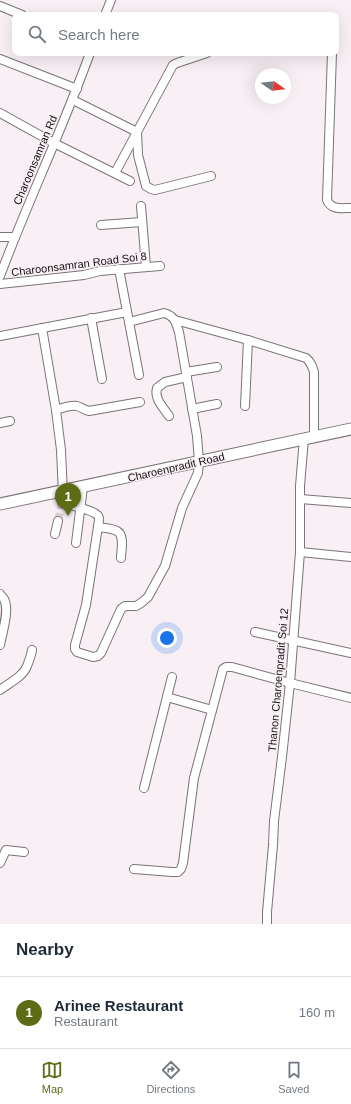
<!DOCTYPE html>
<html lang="en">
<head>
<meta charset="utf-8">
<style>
	:root { --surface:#fff; --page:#f2f2f3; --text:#1f2937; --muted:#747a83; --line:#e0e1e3; --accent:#5c6b14 }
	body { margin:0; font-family:Arial,sans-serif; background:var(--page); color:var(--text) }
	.compass { position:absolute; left:255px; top:68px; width:36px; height:36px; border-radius:50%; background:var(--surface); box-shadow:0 4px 16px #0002; rotate:104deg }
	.you { position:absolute; left:167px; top:638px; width:14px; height:14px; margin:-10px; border:3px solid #fff; border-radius:50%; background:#1a73e8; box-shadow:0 0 0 6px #1a73e833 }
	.badge { display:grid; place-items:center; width:26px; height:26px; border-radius:50%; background:var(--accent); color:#fff; font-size:13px; font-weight:700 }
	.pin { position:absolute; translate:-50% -33px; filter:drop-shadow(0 1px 2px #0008) }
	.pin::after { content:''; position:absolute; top:21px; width:14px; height:12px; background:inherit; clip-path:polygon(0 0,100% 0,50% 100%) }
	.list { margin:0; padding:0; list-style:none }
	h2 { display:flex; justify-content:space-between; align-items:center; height:52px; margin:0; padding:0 16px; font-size:17px }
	h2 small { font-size:13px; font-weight:400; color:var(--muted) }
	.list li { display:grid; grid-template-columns:26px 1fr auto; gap:12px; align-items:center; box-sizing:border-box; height:72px; padding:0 16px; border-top:1px solid var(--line) }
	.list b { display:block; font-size:15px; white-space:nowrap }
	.list p { margin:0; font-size:13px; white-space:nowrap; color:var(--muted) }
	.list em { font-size:13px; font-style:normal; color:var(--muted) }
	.icon { flex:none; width:22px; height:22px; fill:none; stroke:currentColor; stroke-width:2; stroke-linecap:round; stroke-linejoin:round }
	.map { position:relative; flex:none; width:351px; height:924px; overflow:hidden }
	.search { position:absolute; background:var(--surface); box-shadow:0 4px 16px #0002; left:12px; right:12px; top:12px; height:44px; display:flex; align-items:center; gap:10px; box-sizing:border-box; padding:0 14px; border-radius:8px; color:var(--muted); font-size:15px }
	.sheet { height:124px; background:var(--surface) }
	nav { display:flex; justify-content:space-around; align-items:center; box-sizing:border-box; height:56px; border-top:1px solid var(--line); background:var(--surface); font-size:11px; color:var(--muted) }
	nav a { display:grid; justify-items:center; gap:2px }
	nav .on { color:var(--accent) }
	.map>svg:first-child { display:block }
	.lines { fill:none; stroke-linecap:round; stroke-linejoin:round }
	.minor-tunnel { stroke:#d6cfd3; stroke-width:8; stroke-dasharray:8 4; stroke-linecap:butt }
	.minor-casing { stroke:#7a7377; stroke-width:10 }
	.secondary-casing { stroke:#7a7377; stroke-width:13 }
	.minor { stroke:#fff; stroke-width:8 }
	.secondary { stroke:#fff; stroke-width:11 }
	.labels { text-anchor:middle; stroke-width:3; stroke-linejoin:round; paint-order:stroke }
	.street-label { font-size:11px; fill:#141113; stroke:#f8f0f5 }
</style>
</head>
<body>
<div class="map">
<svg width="351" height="924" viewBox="0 0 351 924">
	<rect width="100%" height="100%" fill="#f8f0f5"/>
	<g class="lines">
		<polyline class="minor-tunnel" points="58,521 61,507"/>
		<defs>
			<g id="minor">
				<polyline points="0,6 22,15"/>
				<polyline points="105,15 111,0"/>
				<path d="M332,53L327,200C331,210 341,208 351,208"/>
				<polyline points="0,59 77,89"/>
				<polyline points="73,100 137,132 138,155 146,186 151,189 155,190 211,176"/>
				<polyline points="0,113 54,143 130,181"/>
				<polyline points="115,173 173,65 177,63 207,53"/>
				<polyline points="141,206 146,267"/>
				<polyline points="101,225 142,222"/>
				<polyline points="0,237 15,237"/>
				<polyline points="119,269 139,375"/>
				<path d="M0,276C28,201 63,128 90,53"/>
				<polyline points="0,284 84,275 100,271 160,266"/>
				<polyline points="91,318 102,379"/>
				<path d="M175,320L248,340L306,358C311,362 312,366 314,372V437"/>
				<polyline points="42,328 56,410 61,450 63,495"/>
				<polyline points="0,336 127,312"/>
				<polyline points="186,372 217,367"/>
				<polyline points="245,406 248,340"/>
				<polyline points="192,409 217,404"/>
				<path d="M56,410C62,408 70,405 77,406C81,407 84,410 89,411L140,402"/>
				<path d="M169,416C163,407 154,399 157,388L165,382L187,377"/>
				<polyline points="0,423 10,421"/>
				<polyline points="300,499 351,503"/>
				<path d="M62,503C70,505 91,510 96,514C99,516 99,517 99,520L86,605L75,645V649L77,652L93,657L98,656L101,653L121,609L125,606H136L141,603L148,597L165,566L182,508L198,473L199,462L197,436L179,332C176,323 175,316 164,313L129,322"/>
				<path d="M98,527C103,528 112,528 117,531C125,535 121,551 121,558"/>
				<polyline points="55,534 58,521"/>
				<polyline points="76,543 83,487"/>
				<polyline points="300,552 351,557"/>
				<path d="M0,594C1,596 3,597 4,599C10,610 2,633 0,645"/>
				<polyline points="255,632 351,653"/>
				<path d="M0,690C9,683 23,677 27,666C29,661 31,656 32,650"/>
				<polyline points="167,697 212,710"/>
				<polyline points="144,788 172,677"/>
				<polyline points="0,863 6,850 24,852"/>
				<polyline points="134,869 172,872 178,872 181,869 183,863 194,778 223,669 226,667 232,667 290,683 351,698"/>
				<polyline points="267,924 267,912 273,845 274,821 282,757 290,683 300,552 300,486 304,438"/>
			</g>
			<polyline id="secondary" points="0,504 351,429"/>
		</defs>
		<use href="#minor" class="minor-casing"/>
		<use href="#secondary" class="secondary-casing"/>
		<use href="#minor" class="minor"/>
		<use href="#secondary" class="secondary"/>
	</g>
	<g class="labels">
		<g class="street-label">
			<text transform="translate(35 160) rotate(-67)" y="4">Charoonsamran Rd</text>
			<text transform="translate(79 264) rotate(-7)" y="4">Charoonsamran Road Soi 8</text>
			<text transform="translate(176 467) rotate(-13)" y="4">Charoenpradit Road</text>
			<text transform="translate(278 680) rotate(-85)" y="4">Thanon Charoenpradit Soi 12</text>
		</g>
	</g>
</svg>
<svg class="compass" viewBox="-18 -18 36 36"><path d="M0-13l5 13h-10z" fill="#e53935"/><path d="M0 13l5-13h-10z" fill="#747a83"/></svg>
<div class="you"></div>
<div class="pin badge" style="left:68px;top:516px">1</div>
<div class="search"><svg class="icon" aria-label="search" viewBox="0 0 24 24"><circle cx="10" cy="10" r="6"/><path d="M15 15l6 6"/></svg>Search here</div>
</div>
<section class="sheet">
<h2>Nearby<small></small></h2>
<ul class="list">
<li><span class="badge">1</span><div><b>Arinee Restaurant</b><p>Restaurant</p></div><em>160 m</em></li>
</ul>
</section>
<nav>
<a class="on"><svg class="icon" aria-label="map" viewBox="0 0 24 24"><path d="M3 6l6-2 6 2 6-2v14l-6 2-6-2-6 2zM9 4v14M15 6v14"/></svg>Map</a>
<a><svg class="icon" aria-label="directions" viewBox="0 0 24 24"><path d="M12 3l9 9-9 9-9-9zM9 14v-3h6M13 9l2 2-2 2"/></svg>Directions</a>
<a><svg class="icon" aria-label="saved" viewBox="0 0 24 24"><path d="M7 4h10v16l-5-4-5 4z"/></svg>Saved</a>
</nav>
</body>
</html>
